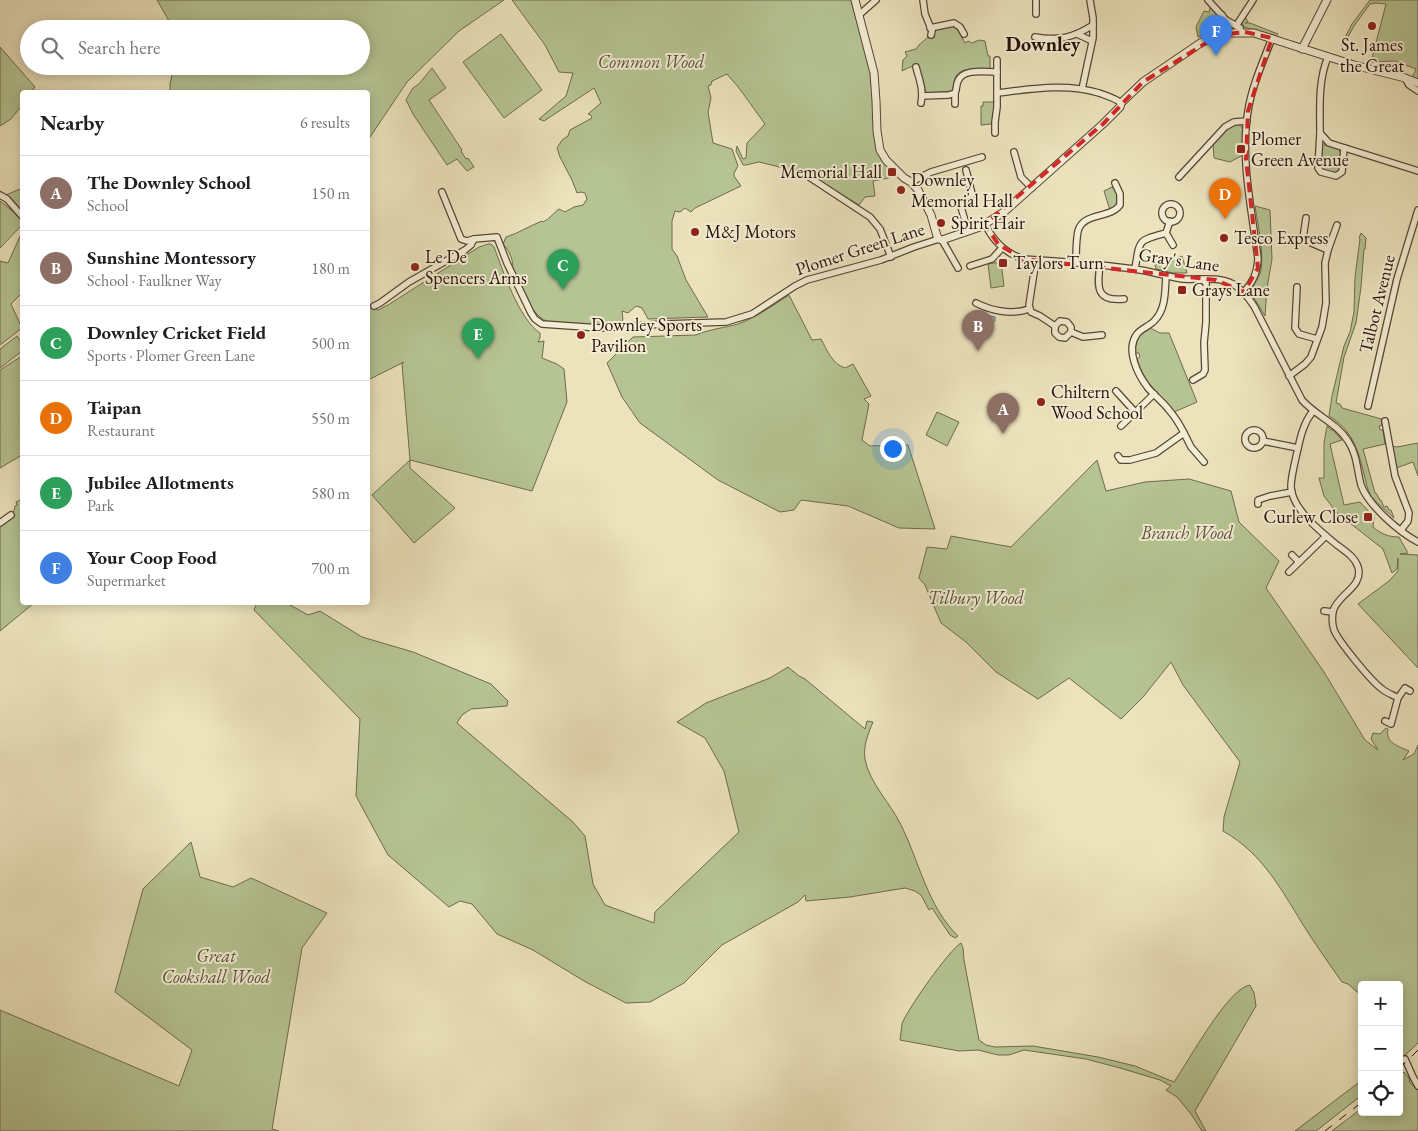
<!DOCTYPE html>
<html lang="en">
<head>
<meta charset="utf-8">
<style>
	:root { --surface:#fff; --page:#f2f2f2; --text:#202124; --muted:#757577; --line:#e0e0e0; --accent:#8f2418 }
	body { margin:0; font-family:"EB Garamond",serif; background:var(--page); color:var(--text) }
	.controls { position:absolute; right:15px; bottom:15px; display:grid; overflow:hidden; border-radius:5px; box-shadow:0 2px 12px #0003 }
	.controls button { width:45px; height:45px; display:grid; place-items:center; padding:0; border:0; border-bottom:1px solid var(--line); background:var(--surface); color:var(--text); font:25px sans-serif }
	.you { position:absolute; left:892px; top:448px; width:18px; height:18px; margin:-12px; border:4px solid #fff; border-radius:50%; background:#1a73e8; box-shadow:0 0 0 8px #1a73e833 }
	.badge { display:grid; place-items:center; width:32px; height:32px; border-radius:50%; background:var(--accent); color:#fff; font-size:16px; font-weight:700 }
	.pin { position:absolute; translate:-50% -41px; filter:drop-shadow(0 1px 2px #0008) }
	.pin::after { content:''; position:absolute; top:26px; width:18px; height:15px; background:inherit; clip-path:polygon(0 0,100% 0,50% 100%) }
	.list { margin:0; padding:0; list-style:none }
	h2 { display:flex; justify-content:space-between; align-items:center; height:65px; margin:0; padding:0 20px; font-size:21px }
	h2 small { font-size:16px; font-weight:400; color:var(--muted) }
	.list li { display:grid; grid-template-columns:32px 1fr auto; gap:15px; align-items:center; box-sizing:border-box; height:75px; padding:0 20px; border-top:1px solid var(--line) }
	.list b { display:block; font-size:19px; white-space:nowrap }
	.list p { margin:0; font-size:16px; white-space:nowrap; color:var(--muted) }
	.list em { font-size:16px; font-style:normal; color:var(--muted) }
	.icon { flex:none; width:28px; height:28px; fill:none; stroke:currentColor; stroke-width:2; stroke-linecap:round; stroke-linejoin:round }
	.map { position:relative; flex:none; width:1418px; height:1131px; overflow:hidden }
	.search { position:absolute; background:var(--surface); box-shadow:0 2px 12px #0003; left:20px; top:20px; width:350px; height:55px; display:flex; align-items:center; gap:12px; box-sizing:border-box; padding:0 18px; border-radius:28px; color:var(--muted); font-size:19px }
	.panel { position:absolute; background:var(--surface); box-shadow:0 2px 12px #0003; left:20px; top:90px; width:350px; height:515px; border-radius:5px }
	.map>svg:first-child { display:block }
	.green { fill:#b6c493; stroke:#6e6a4e }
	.water { fill:#9cbcba; stroke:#6d7873 }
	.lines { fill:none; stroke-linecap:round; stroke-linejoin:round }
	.minor-casing { stroke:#584635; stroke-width:8 }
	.tertiary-casing { stroke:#584635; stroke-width:9 }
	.minor { stroke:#f3edd4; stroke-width:5.5 }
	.tertiary { stroke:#f3edd4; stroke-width:7 }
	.rail { stroke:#271108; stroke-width:1; stroke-dasharray:9 9; stroke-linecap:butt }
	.marked { fill:none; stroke:#d62828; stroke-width:4; stroke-dasharray:10 6; stroke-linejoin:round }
	.poi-dot { fill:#8f2418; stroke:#f3edd4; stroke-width:2 }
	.labels { text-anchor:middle; stroke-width:4; stroke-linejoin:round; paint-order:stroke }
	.poi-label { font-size:18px; fill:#271108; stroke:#f3edd4; text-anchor:start }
	.park-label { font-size:18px; font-style:italic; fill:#595039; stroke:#f3edd4 }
	.street-label { font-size:18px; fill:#271108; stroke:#f3edd4 }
	.quarter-label { font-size:20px; font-weight:bold; fill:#271108; stroke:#f3edd4 }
</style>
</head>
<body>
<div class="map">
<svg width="1418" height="1131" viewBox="0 0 1418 1131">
	<rect width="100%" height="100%" fill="#ece3bd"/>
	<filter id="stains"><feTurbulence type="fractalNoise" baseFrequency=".004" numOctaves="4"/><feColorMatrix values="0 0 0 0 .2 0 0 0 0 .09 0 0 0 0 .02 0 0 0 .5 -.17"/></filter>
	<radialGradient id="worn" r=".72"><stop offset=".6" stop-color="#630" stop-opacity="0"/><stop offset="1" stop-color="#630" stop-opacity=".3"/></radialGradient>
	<g class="green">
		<polygon points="157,0 504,0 459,31 407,82 368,140 368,92 170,92 170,84 174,66 361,66 361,29 170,29 168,19"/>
		<path d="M512,0H851L870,69L877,150L881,158L898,176L873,181L875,196L865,197L859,205L808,174L759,162L746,165H743L736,151L737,146L743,159L746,158L747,143L765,124L739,88L727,74L712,81L711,85L708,86L711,98L708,112L713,143L732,149L738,166L734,173V176L741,186L695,208L691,212L685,208L680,212L675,211L672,221V249L677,256L686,280L708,317L648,319L642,308L636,306L628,313L622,311L623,319L621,325C603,325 554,328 541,318C528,308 519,282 511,268L513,265C512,258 509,250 503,244L506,237C519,233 529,226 542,221L543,222C550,219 554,212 559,209L565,212L574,207L583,205L587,199L585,193L581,192L577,193L572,180L560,157L557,148L562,140L568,136L570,130L592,118L591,115L588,114L601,103L594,88L544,121L539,119L566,96L573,73L559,72L545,45Z"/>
		<polygon points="1370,0 1418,0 1418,80 1412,78 1416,69 1395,61 1371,62 1386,4 1376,3 1370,4 1354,26 1343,46 1341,45 1352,24"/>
		<path d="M1210,8C1217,12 1220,22 1216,29L1198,37L1196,27L1204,11L1209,12Z"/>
		<polygon points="1245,16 1248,22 1245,23 1250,23 1278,34 1276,37 1244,27 1241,21"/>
		<path d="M952,26L958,30L965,43L968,41L972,43L979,40L985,41L988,56H990V69C981,70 961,66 956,76C953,81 954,87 952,91L927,93L925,90L915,67H910L902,71L903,60L907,56L905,52L916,49L919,45L928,37H935L933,32L934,30Z"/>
		<polygon points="501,34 542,90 504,118 463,62"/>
		<polygon points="0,47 35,87 31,92 22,92 22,105 11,119 0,126"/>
		<polygon points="432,68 446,88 429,100 462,150 461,151 466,159 468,158 474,167 467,171 457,159 447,165 413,114 406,100 413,88 419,84"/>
		<polygon points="983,102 995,102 995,110 991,124 981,125 981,106 983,106"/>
		<polygon points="1239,124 1243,129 1243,155 1230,162 1214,158 1213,144 1231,125"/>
		<path d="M1323,145C1337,146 1342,147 1341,161C1341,167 1341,169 1338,173H1331L1321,169L1320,147Z"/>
		<path d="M1112,187C1120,195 1119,204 1110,210L1104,191Z"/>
		<polygon points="22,188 22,212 6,195"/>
		<polygon points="0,201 22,219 22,225 0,248"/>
		<path d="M1255,206L1270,210L1272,259L1267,288L1265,316C1263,312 1255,300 1253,296C1249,286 1260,279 1261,270C1264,252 1258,225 1255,206Z"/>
		<polygon points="22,232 22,293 11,304 22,328 0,345 0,261 8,263"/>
		<path d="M1361,233L1366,238L1365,249H1364L1361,287L1356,323L1344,357L1336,403L1340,404L1342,408L1385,420H1381L1382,425L1379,426L1380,430H1383L1385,444L1363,449L1375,493H1376L1380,500H1381L1384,507L1387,506L1389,510H1391L1394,518C1387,511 1377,504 1371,496C1367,490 1366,481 1364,474C1358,449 1352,430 1329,416L1332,396L1344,346L1350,332L1354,312L1355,277L1360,239L1359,238Z"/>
		<path d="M488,244H491L494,247C503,271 519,319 540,333V338L538,342L544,341L542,358L557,364L564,369L567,402L532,491L410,460V468L455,508L414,543L372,495L410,460L402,364L404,362L368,380V309L372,308L378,310L388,305L479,247Z"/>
		<polygon points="1182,256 1187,273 1173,273 1156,269 1155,265"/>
		<polygon points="1001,262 1004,286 991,288 988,264"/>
		<path d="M789,295L812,340L821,339C827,350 832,364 845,368L853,364L871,396L864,399L869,404L862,440L870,446L908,445L935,529L899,528L848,506L801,500L794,510L780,512L718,480L640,423L622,397L607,363L633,337L696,335C710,329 724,328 738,324C757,317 772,306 789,295Z"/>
		<path d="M1150,328L1160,333H1169L1197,402L1174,412C1160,396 1143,381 1137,359L1140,357L1139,353H1135C1134,340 1139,334 1150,328Z"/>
		<polygon points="17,336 22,343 22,351 0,368 0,349"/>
		<polygon points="22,356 22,455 0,468 0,370"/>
		<polygon points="937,412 959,422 947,446 926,435"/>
		<path d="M1327,426L1331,430H1333L1342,440L1330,444L1344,505L1360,502L1374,517L1373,527C1381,534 1389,537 1399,537L1408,553L1400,554L1418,555V668L1358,604L1389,581L1398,571V558L1397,569L1392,573L1383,549L1337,513L1324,496L1319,478H1324V443Z"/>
		<polygon points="1418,443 1418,476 1413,462 1396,468 1391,446 1397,447"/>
		<path d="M1097,460L1106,491L1145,482L1189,479L1231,491L1239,522L1279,561L1266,588L1324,672L1365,740L1378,750L1371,739L1373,733L1380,734L1386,728L1388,729C1385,743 1398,746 1409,751L1403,760L1414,754L1418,745V1043L1399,1061V985H1362V996L1348,984L1342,982C1330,965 1318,948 1307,931C1283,893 1264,854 1223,831L1224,817L1240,762L1183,685L1171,662L1143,697L1121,719L1069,678L1038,699L996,672L966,642L941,623L925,585L919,578L927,547L947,549L951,536L1011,547Z"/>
		<polygon points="22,499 22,602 34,603 0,631 0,522 14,511 15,506 17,505 16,502"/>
		<path d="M285,602L308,615L320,611L362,637L413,652L491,684L508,701L507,706L471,709L462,715L457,723L573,822L585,836L593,884L605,905L654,923L655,912L739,832L724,771L705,738L677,722L706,703L770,678L788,667L799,676L805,679L865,729L867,721L873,722C868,734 863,746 865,759C869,782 890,803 900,823C919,860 927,906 958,936L955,938L950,935L932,908L929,910L921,895L915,891L905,888L850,897L806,901L805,895L798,902L722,945L684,983L650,1002L626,1003L584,981L533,950L497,934L472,904L460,901L449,907L388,855L356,796L360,719L254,610L257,603Z"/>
		<polygon points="191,842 200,877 233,887 251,878 327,913 302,948 272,1129 279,1131 0,1131 0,1010 179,1086 192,1050 115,992 143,889"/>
		<path d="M961,943L963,948L964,960L979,1040L986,1045L995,1047L1033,1046L1098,1057L1135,1066L1174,1082C1188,1062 1228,988 1250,985L1254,993L1256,1006L1195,1111L1206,1131H1202L1191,1114L1177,1097L1166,1090L1171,1086L1160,1080L1120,1068L1086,1059L1024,1050L1009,1055H998L978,1050L959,1051L900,1040C901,1035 901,1029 902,1024C906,1011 950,949 961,943Z"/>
		<polygon points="1404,1072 1409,1078 1410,1083 1418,1090 1418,1131 1332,1131 1362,1108 1362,1112 1399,1112 1399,1076"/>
		<polygon points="1362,1080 1362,1095 1316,1131 1295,1131"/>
	</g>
	<polygon class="water" points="977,315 985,315 995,317 995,321 985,329 973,322"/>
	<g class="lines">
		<defs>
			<g id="minor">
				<polyline points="923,0 925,14 932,31 931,35"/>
				<polyline points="1036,0 1036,14"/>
				<polyline points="1208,0 1226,20 1240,28 1241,32"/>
				<polyline points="859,15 876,0"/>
				<polyline points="1236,26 1253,0"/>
				<polyline points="930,28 954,23 960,27 964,34"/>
				<polyline points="1077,34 1092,41"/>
				<polyline points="1219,35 1222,26 1222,15"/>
				<path d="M1035,37C1058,41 1073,38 1093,25"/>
				<path d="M1328,57C1318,80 1320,108 1320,133L1329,143L1418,171"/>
				<path d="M916,67C919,79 924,90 921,103"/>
				<polyline points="1405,78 1409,85 1418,91"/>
				<polyline points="1082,89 1093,38 1093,18 1090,0"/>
				<polyline points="955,93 955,104"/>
				<path d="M997,93C1031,89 1066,83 1099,93C1107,96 1115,98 1121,103"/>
				<path d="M922,96L949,95L955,93C957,89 956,85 958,81C963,68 986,72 997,72"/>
				<polyline points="995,133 995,122 997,107 997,60"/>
				<polyline points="1320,133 1318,168 1321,172 1336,176 1342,172 1344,148"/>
				<polyline points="1014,152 1021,177 1032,188"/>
				<polyline points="966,170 972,194 971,197 962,203 961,207 968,231"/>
				<polyline points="803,173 870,217 880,229 891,257"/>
				<polyline points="1179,177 1225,127 1234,122 1247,121"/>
				<polyline points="911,182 931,172 982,157"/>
				<polyline points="442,192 461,239 467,241 474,239"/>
				<polyline points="0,195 7,199 22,216"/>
				<circle cx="1171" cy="213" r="9"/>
				<path d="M985,224C993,241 1005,253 1023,259C1060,261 1097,264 1134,269C1151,271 1167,277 1183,279C1199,280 1218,276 1233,284C1242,289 1248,297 1254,306L1302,400C1316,416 1337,423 1348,441C1357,454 1357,470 1361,485C1368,505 1399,532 1418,542"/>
				<polyline points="1166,233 1173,245"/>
				<polyline points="1302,239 1328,250"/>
				<polyline points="942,240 958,268"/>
				<polyline points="1294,242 1303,238 1306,218"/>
				<polyline points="1036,260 1029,305 1031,312 1040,316 1055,326 1060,321 1067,322 1071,327 1071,332 1083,337 1102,335"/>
				<path d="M1076,263C1076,252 1076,241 1078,231C1083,212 1110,219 1120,205V194L1115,183"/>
				<path d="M1100,265C1097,287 1096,302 1124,299"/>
				<polyline points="970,266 992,259 1002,248"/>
				<path d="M1135,269C1140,239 1137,241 1166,233L1170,221"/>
				<polyline points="1297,287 1295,328 1299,334 1317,339"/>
				<path d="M1244,292C1253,282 1257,273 1258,259C1252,211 1240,159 1248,111C1252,85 1263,62 1272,38"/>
				<path d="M976,303C992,311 1012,315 1029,309"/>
				<polyline points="374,306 380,303 409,282 465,250 471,245 474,239 497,237 507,263 531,313 535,319 542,324 600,328 664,324 726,322 752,314 795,286 807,280 881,260 914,247 939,239"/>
				<polyline points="1055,326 1055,333 1059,337 1065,338 1071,332"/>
				<polyline points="1289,376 1305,364 1311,357 1322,327 1326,303 1325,263 1328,250 1337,225"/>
				<polyline points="1193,380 1203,374 1205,370 1204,343 1206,322 1206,279"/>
				<polyline points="1116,391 1135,412"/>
				<polyline points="1368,406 1397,279 1418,210"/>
				<path d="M1313,411C1302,425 1300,440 1296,457C1294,467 1291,477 1291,487C1292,509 1321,532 1337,545C1345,551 1355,557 1358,567C1364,587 1338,594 1333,611C1332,617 1332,624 1334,630C1339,642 1371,681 1382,689C1387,693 1393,695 1398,698L1391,724L1385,721"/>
				<polyline points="1385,421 1395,476 1409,513 1408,521 1401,530"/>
				<polyline points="1121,426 1154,394"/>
				<circle cx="1254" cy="439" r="9"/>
				<polyline points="1184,433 1191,447 1204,462"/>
				<polyline points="1263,441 1298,448"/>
				<path d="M1118,456L1121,460H1130L1156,453L1184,433C1180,425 1175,417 1169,410C1163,402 1155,396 1148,388C1138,375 1125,350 1137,334C1142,328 1150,326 1155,320C1166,309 1165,290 1166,276"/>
				<polyline points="1258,504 1258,500 1270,496 1292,492"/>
				<polyline points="0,523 11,515"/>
				<polyline points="1292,555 1299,562"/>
				<polyline points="1289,572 1326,536"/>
				<polyline points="1324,611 1333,612"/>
				<polyline points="1398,698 1405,688 1410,691"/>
				<polyline points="1405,1059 1413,1077 1418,1086"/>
			</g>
			<g id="tertiary">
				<polyline points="855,0 874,73 876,101 877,131 880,150 886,160 904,178 911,182 918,190 931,215 937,236 939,239 942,240 980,227 1004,212 1103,124 1120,107 1121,103 1143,82 1202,42 1219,35 1229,33 1254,33 1354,65 1405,78 1418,83"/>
				<polyline points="1302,49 1327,0"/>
			</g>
		</defs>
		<use href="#minor" class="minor-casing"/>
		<use href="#tertiary" class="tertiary-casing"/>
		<use href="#minor" class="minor"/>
		<use href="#tertiary" class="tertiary"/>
		<g class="rail">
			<polyline points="1399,1069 1418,1050"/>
			<polyline points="1325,1131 1362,1102"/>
		</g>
	</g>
	<path class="marked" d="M1245,32L1272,38L1248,111L1246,159L1258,268L1244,292L1216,280L1023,259L998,244L985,224L1103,124L1143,82L1219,35Z"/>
	<g class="poi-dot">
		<circle cx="1372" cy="26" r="5"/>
		<rect x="1236" y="144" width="10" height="10" rx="2.5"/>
		<rect x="887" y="167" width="10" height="10" rx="2.5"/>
		<circle cx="901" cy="190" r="5"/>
		<circle cx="941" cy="223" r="5"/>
		<circle cx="695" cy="232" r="5"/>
		<circle cx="1224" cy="238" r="5"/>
		<rect x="998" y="258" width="10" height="10" rx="2.5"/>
		<circle cx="415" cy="267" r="5"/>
		<rect x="1177" y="285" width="10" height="10" rx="2.5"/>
		<circle cx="581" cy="335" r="5"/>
		<circle cx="1041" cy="402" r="5"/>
		<rect x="1363" y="512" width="10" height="10" rx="2.5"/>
	</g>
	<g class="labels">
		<g class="poi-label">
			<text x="1372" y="51" text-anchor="middle">St. James<tspan x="1372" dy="21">the Great</tspan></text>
			<text x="1251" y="145">Plomer<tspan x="1251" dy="21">Green Avenue</tspan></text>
			<text x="882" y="178" text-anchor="end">Memorial Hall</text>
			<text x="911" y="186">Downley<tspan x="911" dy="21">Memorial Hall</tspan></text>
			<text x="951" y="229">Spirit Hair</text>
			<text x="705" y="238">M&amp;J Motors</text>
			<text x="1234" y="244">Tesco Express</text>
			<text x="425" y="263">Le De<tspan x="425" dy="21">Spencers Arms</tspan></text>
			<text x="1013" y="269">Taylors Turn</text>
			<text x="1192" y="296">Grays Lane</text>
			<text x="591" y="331">Downley Sports<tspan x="591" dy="21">Pavilion</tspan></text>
			<text x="1051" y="398">Chiltern<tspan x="1051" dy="21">Wood School</tspan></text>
			<text x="1358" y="523" text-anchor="end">Curlew Close</text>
		</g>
		<g class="park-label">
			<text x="651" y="68">Common Wood</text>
			<text x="1187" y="539">Branch Wood</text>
			<text x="976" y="604">Tilbury Wood</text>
			<text x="216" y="962">Great<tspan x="216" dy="21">Cookshall Wood</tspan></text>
		</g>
		<g class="street-label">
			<text transform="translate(860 249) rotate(-18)" y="6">Plomer Green Lane</text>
			<text transform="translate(1179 260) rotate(8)" y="6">Gray's Lane</text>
			<text transform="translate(1377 304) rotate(-76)" y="6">Talbot Avenue</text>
		</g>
		<g class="quarter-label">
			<text x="1043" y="51">Downley</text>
		</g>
	</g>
	<rect width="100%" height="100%" filter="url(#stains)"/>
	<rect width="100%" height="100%" fill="url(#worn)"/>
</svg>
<div class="controls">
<button>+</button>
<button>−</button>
<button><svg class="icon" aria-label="locate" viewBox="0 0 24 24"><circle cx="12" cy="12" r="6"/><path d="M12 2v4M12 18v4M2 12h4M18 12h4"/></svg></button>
</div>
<div class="you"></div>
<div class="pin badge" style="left:1003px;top:434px;background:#8d6e63">A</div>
<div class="pin badge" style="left:978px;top:351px;background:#8d6e63">B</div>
<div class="pin badge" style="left:563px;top:290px;background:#2e9e5b">C</div>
<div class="pin badge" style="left:1225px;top:219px;background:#e8710a">D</div>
<div class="pin badge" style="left:478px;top:359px;background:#2e9e5b">E</div>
<div class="pin badge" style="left:1216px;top:56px;background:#3f7fe0">F</div>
<div class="search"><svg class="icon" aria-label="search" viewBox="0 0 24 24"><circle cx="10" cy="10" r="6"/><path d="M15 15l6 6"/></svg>Search here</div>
<section class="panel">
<h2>Nearby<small>6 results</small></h2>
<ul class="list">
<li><span class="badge" style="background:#8d6e63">A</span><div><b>The Downley School</b><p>School</p></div><em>150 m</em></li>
<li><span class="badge" style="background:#8d6e63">B</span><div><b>Sunshine Montessory</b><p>School · Faulkner Way</p></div><em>180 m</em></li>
<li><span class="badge" style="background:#2e9e5b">C</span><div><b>Downley Cricket Field</b><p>Sports · Plomer Green Lane</p></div><em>500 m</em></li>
<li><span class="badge" style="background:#e8710a">D</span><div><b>Taipan</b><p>Restaurant</p></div><em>550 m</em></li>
<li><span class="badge" style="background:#2e9e5b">E</span><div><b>Jubilee Allotments</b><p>Park</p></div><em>580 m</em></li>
<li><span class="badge" style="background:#3f7fe0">F</span><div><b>Your Coop Food</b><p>Supermarket</p></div><em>700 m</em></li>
</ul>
</section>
</div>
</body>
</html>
